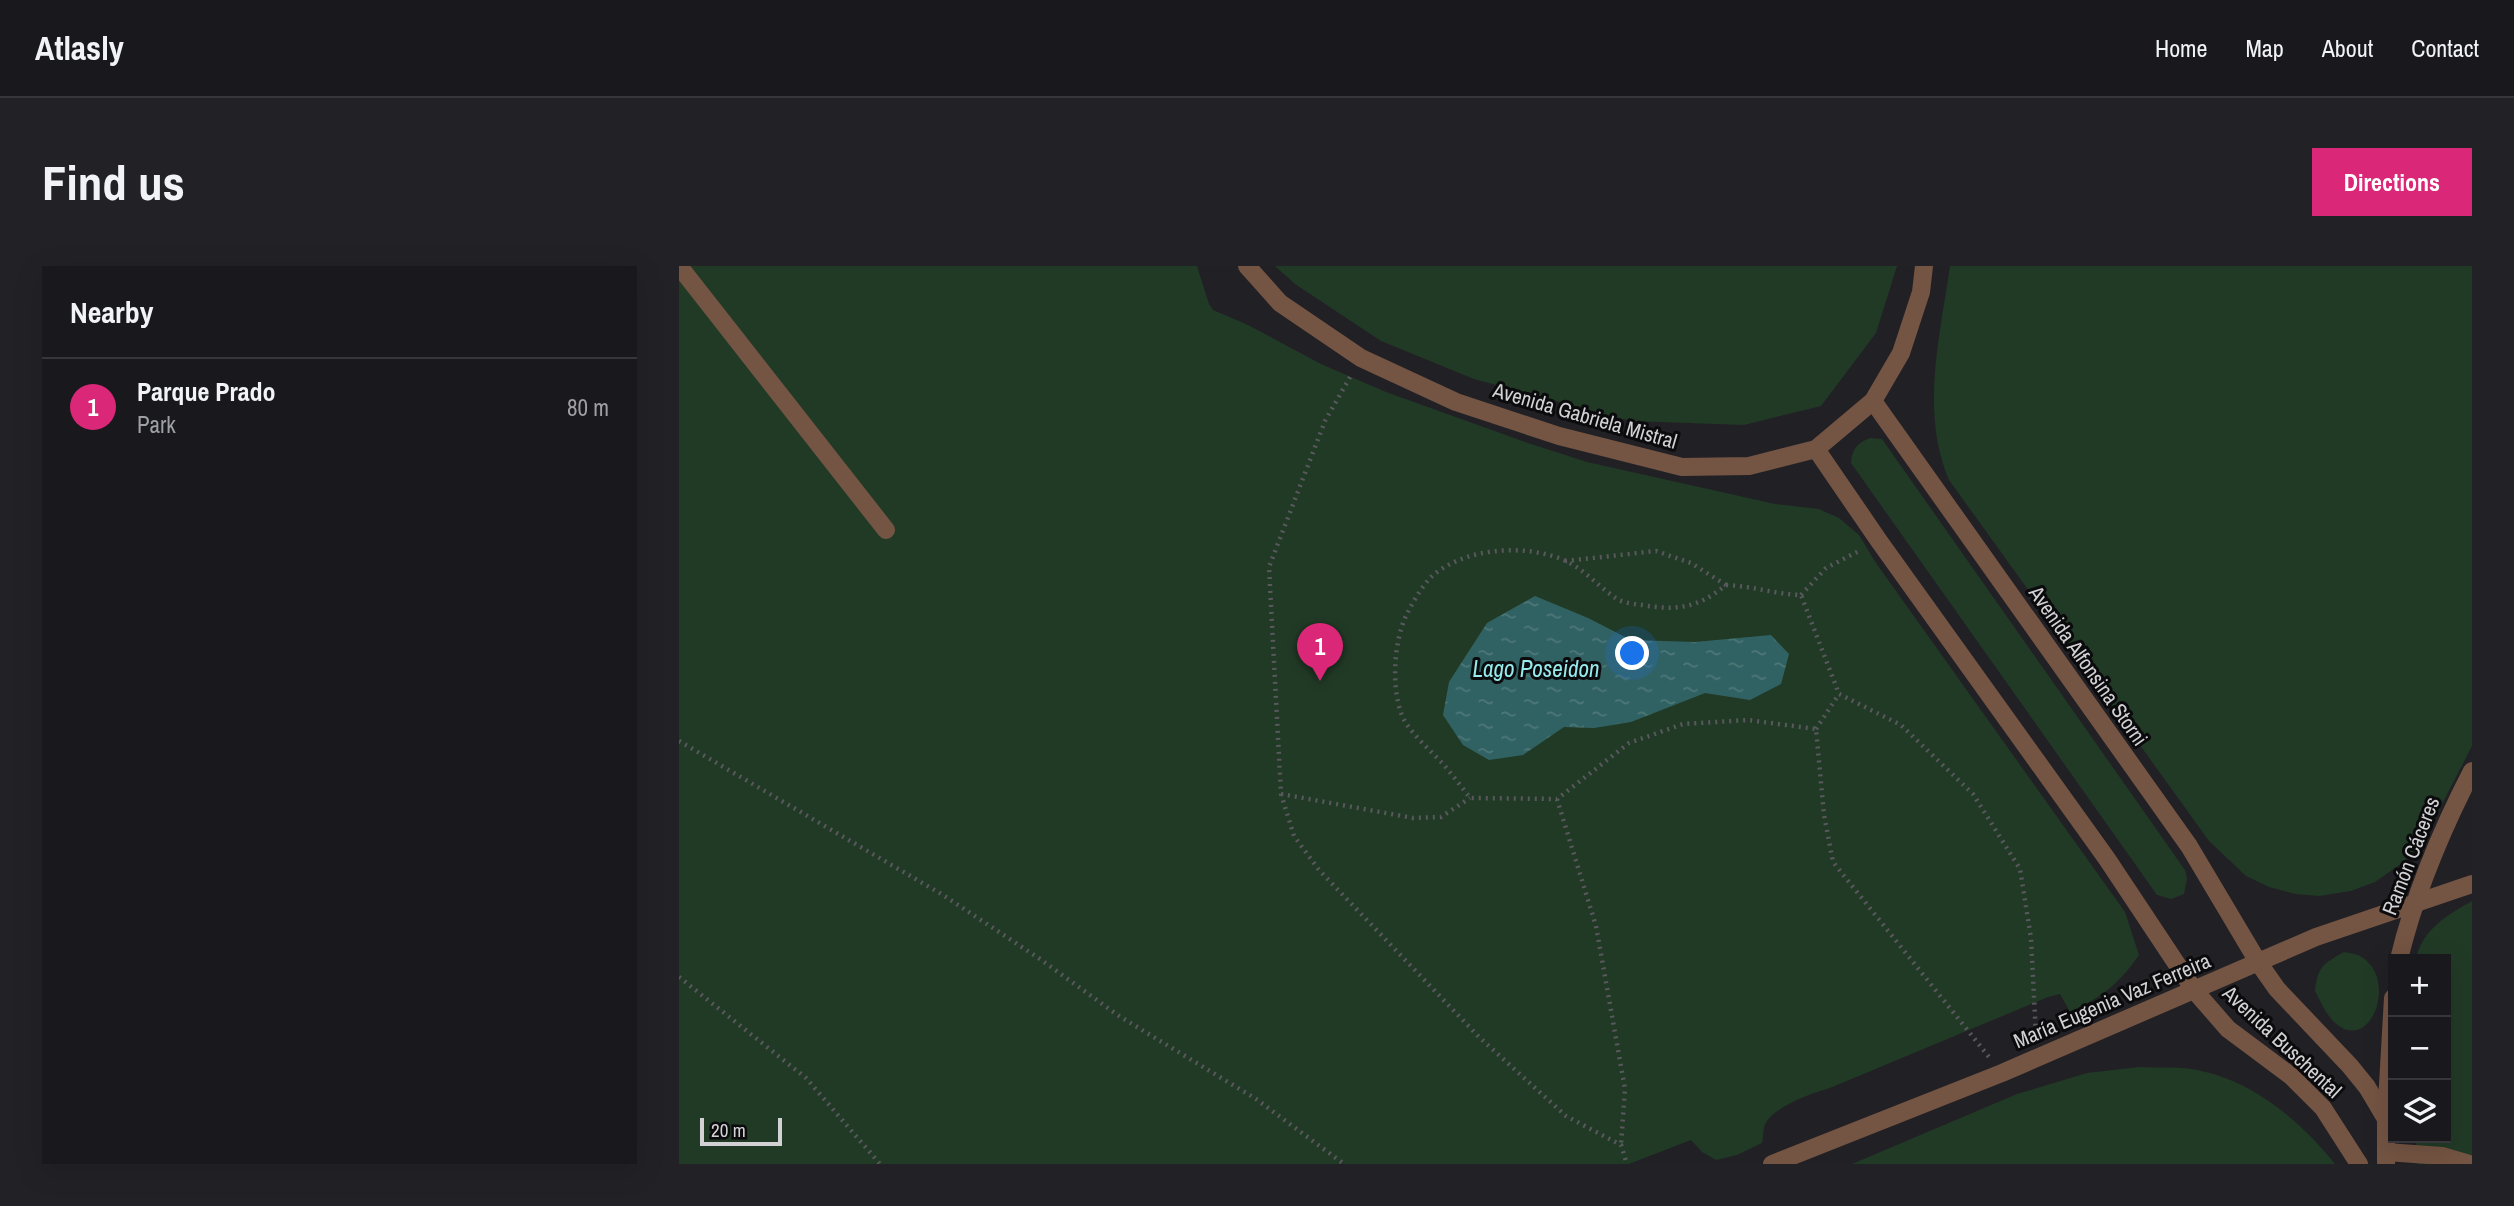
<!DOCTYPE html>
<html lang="en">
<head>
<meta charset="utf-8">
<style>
	:root { --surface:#19181c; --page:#222125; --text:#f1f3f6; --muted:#9fa0a3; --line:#37373b; --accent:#db2777 }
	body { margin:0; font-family:"Archivo Narrow",sans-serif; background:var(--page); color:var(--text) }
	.controls { position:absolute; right:21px; bottom:21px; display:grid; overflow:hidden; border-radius:0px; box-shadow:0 7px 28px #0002 }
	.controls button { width:63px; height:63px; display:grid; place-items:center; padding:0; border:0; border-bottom:2px solid var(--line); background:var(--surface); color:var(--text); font:35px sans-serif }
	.scale { position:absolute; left:21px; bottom:18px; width:82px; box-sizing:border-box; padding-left:7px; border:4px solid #d2d1d4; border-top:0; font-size:19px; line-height:24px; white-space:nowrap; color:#d2d1d4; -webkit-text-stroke:5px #0b0a0c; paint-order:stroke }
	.you { position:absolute; left:954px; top:388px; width:24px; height:24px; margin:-18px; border:5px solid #fff; border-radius:50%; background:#1a73e8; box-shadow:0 0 0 10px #1a73e833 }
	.badge { display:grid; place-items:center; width:46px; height:46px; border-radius:50%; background:var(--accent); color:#fff; font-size:23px; font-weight:700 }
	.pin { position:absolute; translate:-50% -58px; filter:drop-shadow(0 2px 4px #0008) }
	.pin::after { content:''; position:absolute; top:37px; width:24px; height:21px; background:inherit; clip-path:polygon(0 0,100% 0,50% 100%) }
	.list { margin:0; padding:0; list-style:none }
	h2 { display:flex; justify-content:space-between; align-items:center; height:91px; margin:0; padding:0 28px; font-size:30px }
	h2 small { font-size:23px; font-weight:400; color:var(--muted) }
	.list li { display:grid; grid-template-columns:46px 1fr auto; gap:21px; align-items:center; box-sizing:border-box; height:98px; padding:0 28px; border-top:2px solid var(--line) }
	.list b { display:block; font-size:26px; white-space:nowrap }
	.list p { margin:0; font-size:23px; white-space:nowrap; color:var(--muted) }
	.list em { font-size:23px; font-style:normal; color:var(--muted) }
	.icon { flex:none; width:38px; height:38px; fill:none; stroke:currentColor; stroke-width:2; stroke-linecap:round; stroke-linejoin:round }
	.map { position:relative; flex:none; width:1793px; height:898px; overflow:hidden; border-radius:0px }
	header { display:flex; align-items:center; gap:42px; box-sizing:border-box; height:98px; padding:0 35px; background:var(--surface); border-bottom:2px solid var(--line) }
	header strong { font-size:33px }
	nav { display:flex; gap:38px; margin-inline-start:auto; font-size:24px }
	.intro { display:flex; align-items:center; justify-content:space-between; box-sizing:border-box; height:168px; padding:0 42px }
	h1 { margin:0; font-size:49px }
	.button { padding:18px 32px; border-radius:0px; background:var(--accent); color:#fff; font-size:24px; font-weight:700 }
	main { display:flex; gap:42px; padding:0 42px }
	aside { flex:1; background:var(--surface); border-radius:0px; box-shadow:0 7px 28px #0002 }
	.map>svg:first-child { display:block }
	.green { fill:#213a26 }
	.water { fill:url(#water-ripples) }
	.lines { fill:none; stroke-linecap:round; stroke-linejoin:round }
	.path { stroke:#59585d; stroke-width:4.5; stroke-dasharray:2 5; stroke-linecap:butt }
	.minor { stroke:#745443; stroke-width:18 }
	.labels { text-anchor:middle; stroke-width:6; stroke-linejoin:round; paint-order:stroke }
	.street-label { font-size:21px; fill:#d2d1d4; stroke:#0b0a0c }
	.water-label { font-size:23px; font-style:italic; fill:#96ebed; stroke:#0b0a0c }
</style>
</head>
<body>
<header>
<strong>Atlasly</strong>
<nav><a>Home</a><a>Map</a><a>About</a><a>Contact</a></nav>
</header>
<div class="intro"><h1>Find us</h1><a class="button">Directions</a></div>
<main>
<aside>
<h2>Nearby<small></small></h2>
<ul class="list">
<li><span class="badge">1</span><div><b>Parque Prado</b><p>Park</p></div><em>80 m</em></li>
</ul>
</aside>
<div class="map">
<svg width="1793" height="898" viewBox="0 0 1793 898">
	<defs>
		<pattern id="water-ripples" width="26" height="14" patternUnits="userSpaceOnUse" patternTransform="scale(1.75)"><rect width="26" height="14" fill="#316263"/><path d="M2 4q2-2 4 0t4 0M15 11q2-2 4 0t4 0" fill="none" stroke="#4e7778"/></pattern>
	</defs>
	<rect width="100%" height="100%" fill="#212025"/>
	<g class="green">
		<path d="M0,0H518L530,38L534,44L569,59L642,98L707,126L849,177L908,196L1096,238L1140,243L1160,252L1180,269L1197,297L1446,646L1460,689C1440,718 1423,731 1391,746L1381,728L1369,731L1151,822C1133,827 1098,840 1088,855C1083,862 1085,870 1083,877L1058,889L1037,894L1023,886L1012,874L950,898H0Z"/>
		<polygon points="596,0 1218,0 1197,67 1142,140 1065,159 952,155 795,113 702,75 616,18"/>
		<path d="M1271,0H1793V480L1744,575L1726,595L1696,616L1672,625L1640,630L1617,628L1590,621L1567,610L1530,575L1270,214C1241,147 1261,70 1271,0Z"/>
		<path d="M1191,172L1203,173L1506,604L1508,612L1505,628L1492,633L1478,629L1172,197C1173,183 1178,177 1191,172Z"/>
		<path d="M1793,635V898H1738L1737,872H1767V693H1737C1743,664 1768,649 1793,635Z"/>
		<path d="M1665,686C1670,687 1677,688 1681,690C1719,711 1694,783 1660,760C1649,753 1642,736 1636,725C1639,700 1644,698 1665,686Z"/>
		<path d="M1460,801C1474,802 1489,801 1504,802C1566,808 1618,851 1656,898H1173L1338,828L1408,807Z"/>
	</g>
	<polygon class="water" points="856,330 909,352 952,374 1016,376 1092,369 1110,388 1102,418 1071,434 1026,427 952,456 915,462 885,461 844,489 810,494 784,479 764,449 770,416 808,357"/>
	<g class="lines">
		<g class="path">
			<polyline points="671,111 646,155 590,301 602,528 615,570 640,604 800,771 887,850 942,879 948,898"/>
			<path d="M886,295L977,285L1012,297L1047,319C1019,342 998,345 963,339C955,338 945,337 938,333C920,321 906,304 887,295C847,277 784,281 751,312C742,322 734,336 728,348C714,374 710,435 729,460C739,474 753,486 765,499C774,510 783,521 791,532L878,533L950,477L1004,458L1069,454L1137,463L1145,549L1154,596L1310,791"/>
			<path d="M1047,319C1073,320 1095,328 1122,329L1160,428L1222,459L1294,528L1341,603L1352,672L1357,770"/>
			<polyline points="1122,329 1147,302 1182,284"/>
			<polyline points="1137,463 1160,428"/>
			<polyline points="0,475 264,629 361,693 440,750 577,833 665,898"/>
			<polyline points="602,528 734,552 762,551 791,532"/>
			<polyline points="878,533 917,660 946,823 942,879"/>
			<polyline points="0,711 127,812 201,898"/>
		</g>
		<g class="minor">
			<polyline points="0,0 207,264"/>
			<polyline points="568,0 601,37 682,92 777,136 880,170 1003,201 1070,200 1137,183 1194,135 1222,87 1242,26 1245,0"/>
			<polyline points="1194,135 1510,580 1579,696 1598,723 1671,800 1688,821 1707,853"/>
			<polyline points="1137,183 1200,275 1428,593 1515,724 1549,763 1612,810 1644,842 1680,898"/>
			<path d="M1720,693C1736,627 1762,565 1793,505"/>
			<polyline points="1707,886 1763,890 1790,898"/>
			<polyline points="1093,898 1323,807 1637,671 1793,618"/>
			<polyline points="1707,898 1707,853 1714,732"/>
		</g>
	</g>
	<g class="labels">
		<g class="street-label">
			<text transform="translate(906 150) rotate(16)" y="7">Avenida Gabriela Mistral</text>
			<text transform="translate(1409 400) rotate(55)" y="7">Avenida Alfonsina Storni</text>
			<text transform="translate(1732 590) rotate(-69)" y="7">Ramón Cáceres</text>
			<text transform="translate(1433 735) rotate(-23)" y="7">María Eugenia Vaz Ferreira</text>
			<text transform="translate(1603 776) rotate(43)" y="7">Avenida Buschental</text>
		</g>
		<g class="water-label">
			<text x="857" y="411">Lago Poseidon</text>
		</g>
	</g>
</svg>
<div class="controls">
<button>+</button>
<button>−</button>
<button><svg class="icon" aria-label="layers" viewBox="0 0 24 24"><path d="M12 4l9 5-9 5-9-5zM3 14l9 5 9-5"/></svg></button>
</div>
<div class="scale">20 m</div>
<div class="you"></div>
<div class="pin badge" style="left:641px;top:415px">1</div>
</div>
</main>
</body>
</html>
